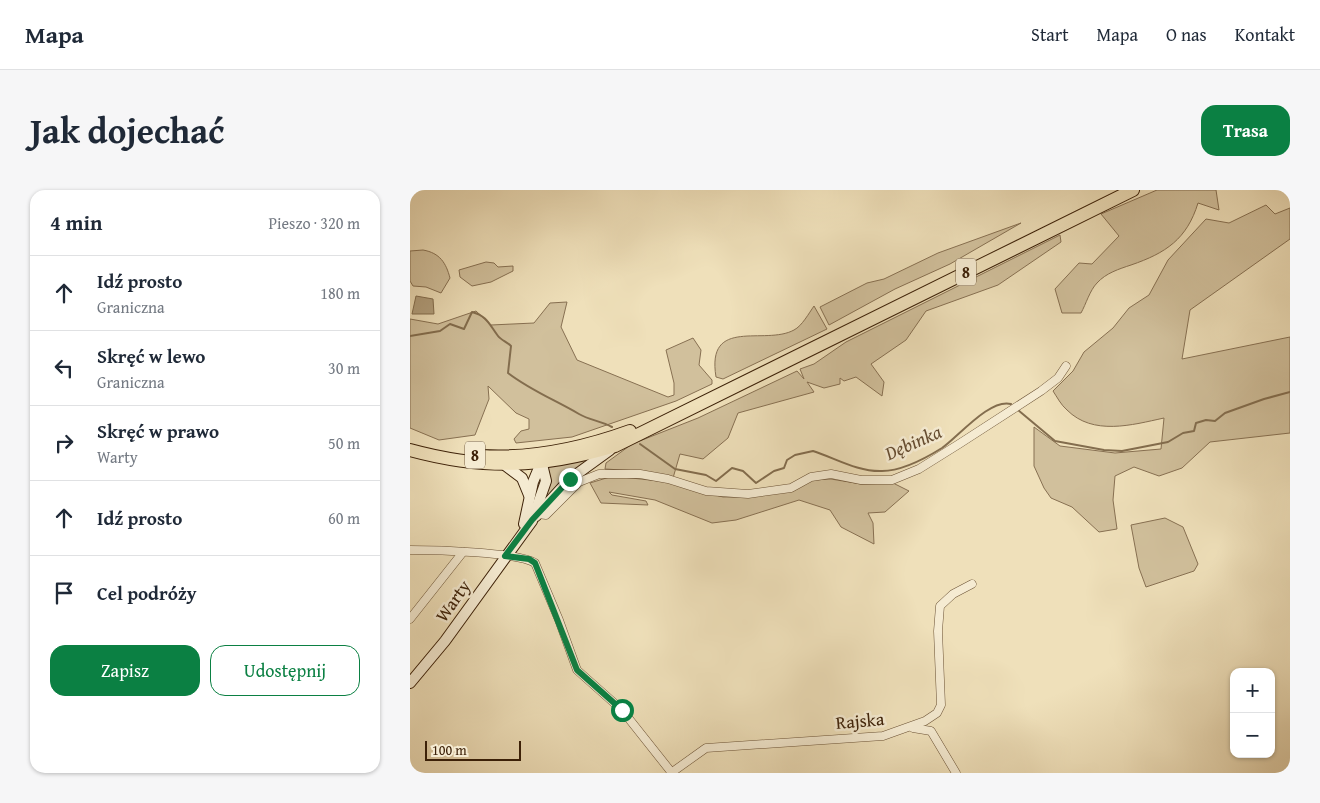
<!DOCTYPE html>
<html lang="pl">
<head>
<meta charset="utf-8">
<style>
	:root { --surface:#fff; --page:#f6f6f7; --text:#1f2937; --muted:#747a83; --line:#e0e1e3; --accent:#0b8043 }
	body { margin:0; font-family:"Gentium Book Plus",serif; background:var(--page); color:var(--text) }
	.controls { position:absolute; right:15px; bottom:15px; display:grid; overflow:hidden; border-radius:10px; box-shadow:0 1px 4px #0004 }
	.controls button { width:45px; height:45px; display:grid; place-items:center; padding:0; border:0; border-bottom:1px solid var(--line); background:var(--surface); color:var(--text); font:25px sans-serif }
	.scale { position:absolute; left:15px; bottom:12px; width:96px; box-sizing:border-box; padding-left:5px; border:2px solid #3d2108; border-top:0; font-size:14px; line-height:18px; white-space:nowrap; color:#3d2108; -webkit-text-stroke:4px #f5ebd2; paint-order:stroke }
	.stop { position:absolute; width:15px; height:15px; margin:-11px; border:4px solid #0b8043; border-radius:50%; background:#fff }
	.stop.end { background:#0b8043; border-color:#fff; box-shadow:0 1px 5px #0008 }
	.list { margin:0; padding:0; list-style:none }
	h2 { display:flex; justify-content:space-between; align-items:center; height:65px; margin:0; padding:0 20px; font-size:21px }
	h2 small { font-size:16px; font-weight:400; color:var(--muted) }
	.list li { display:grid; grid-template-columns:32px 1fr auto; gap:15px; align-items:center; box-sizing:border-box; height:75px; padding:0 20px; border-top:1px solid var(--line) }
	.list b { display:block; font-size:19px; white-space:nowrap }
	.list p { margin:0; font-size:16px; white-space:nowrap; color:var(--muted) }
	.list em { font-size:16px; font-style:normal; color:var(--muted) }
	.actions { display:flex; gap:10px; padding:15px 20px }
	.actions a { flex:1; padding:11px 0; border:1px solid var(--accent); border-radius:15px; text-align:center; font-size:18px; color:var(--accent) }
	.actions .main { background:var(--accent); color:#fff }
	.icon { flex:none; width:28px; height:28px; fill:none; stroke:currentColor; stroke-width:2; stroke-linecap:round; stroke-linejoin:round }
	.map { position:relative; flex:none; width:880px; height:583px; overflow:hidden; border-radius:15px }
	header { display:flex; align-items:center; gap:30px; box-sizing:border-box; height:70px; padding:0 25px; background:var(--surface); border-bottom:1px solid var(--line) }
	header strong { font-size:24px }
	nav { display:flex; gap:28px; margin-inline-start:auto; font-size:18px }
	.intro { display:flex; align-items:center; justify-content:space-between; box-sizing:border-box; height:120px; padding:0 30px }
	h1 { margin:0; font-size:35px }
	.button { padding:12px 22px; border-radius:15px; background:var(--accent); color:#fff; font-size:18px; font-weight:700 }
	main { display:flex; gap:30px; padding:0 30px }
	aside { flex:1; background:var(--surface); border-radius:15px; box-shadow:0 1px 4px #0004 }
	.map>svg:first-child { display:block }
	.green { fill:#d1c09c; stroke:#877052 }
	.water { fill:#b29f7d; stroke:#836d4e }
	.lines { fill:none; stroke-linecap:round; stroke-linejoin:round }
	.stream { stroke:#836d4e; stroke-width:2 }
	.minor-casing { stroke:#6a5134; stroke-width:9 }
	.secondary-casing { stroke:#3d2108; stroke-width:12 }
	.trunk-casing { stroke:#3d2108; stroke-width:14 }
	.minor { stroke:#f5ebd2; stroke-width:8 }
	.secondary { stroke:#f5ebd2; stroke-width:10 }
	.trunk { stroke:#efe0ba; stroke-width:12 }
	.route { stroke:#0b8043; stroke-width:6 }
	.labels { text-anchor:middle; stroke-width:5; stroke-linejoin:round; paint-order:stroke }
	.shield { fill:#f5ebd2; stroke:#745e45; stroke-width:1 }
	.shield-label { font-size:16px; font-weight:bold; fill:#3d2108 }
	.street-label { font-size:18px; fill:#3d2108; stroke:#f5ebd2 }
	.water-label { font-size:19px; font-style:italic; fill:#664d31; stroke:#f5ebd2 }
</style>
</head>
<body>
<header>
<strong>Mapa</strong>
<nav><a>Start</a><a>Mapa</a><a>O nas</a><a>Kontakt</a></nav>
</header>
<div class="intro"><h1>Jak dojechać</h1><a class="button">Trasa</a></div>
<main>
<aside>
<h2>4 min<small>Pieszo · 320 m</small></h2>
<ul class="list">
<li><svg class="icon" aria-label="ahead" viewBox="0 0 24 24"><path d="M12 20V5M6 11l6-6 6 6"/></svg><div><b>Idź prosto</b><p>Graniczna</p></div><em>180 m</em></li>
<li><svg class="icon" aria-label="left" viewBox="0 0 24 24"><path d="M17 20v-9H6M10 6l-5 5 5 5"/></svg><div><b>Skręć w lewo</b><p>Graniczna</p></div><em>30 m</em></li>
<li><svg class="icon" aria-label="right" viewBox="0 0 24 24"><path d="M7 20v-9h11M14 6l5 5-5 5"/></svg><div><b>Skręć w prawo</b><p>Warty</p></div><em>50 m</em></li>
<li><svg class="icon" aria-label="ahead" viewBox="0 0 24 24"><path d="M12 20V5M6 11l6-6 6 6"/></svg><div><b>Idź prosto</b></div><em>60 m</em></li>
<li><svg class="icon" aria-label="arrive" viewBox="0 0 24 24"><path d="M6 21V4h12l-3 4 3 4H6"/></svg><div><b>Cel podróży</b></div></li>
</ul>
<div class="actions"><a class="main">Zapisz</a><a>Udostępnij</a></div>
</aside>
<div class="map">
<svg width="880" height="583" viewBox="0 0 880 583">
	<rect width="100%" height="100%" fill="#efe0ba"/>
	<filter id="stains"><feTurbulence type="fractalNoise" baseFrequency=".004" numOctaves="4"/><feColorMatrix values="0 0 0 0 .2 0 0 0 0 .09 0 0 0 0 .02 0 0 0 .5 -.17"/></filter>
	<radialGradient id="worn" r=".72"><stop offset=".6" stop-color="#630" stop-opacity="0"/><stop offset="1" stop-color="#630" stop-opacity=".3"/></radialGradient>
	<g class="green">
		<path d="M747,0H806L809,20L788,13C777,49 756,63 721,75C709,79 696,83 687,93C680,100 676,114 671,123H652L645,99L669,73L682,74L709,46L691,24Z"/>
		<path d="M856,15L865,24L880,18V49L780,120L772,169L880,147V243L800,252L772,278L749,286L724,277L705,286L703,310L707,339L689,342L662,317L641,308L634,298L624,276V237L650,256L705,263L751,259L754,228C722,235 683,246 657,220C651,215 647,207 643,201L663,181L674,162L703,138L719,118L739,105L758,70L796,29L819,33Z"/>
		<polygon points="611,33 540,74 485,99 419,135 410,117 457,93 474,89 528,63"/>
		<polygon points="650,45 651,52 588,95 516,121 496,150 461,174 474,192 472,206 446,187 434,191 430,188 430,194 414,198 397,192 404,202 328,223 318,248 293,269 270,264 263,288 229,281 195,279 196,273 222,254 288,228 387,181 394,189 390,179 404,174 436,152"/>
		<path d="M13,60C30,63 36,73 40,88L31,103L16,97L3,96L0,91V61Z"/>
		<polygon points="76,72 84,73 88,77 103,76 103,81 81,92 62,96 50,87 49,80"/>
		<polygon points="157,112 151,137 167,170 258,207 264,205 264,193 256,160 283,148 291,160 289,175 302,190 302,194 266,211 162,247 106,253 104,249 111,241 119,239 119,229 106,223 78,196 79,209 65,245 29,250 0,238 0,129 28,134 66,121 81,135 124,133 140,113"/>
		<path d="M404,116L417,139L313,189L306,187C296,126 355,156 384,140C392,136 399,123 404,116Z"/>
		<polygon points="193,263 128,322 136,276"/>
		<polygon points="203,286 258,292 313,307 339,307 402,290 421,289 451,294 483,293 499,301 475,322 458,323 463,333 464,354 431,337 420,320 389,310 326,330 302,333 245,310 199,302 202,305 236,311 238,315 191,313 180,293"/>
		<polygon points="755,328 773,337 788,374 784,381 736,397 729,378 721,335"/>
	</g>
	<polygon class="water" points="6,106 23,109 24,124 2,124"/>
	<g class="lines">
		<g class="stream">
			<path d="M0,146L30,141L40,134L54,139L62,122C77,126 79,134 88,146C91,150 97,152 101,156L98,183C120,200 145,210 169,224C179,230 191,231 202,237"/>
			<polyline points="608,220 645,251 694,260 712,261 758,252 773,243 784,241 786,233 796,230 805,231 815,223 854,209 880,202"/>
			<path d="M230,254L265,279L296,285L306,291L322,278L333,281L346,293L364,281L374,278L377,270L385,265L403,261C425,268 448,282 472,281C492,281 516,268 532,258C548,247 580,208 601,214"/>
		</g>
		<defs>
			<g id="minor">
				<polyline points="128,324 136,325 169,292 189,284 230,284 258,289 296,301 338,304 381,298 401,287 421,284 451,290 482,290 509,279 549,254 631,201 648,188 656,176"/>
				<path d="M0,360C23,360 109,362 125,373L149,430L167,480L212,520L262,583"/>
				<polyline points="0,429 53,362"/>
				<polyline points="503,538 521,541 546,583"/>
				<polyline points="261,583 296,558 473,546 515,531 527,523 531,515 528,441 530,416 543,404 562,394"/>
			</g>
			<g id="secondary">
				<polyline points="96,276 112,288 119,305"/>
				<polyline points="126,326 160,289 200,260"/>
				<polyline points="114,334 123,292 131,273"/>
				<polyline points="0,493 35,451 122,331 136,291 130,266"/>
			</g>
			<g id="trunk">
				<path d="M0,260C73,280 133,278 205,256L723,0"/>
				<path d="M71,266C121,269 173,258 220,241"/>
			</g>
		</defs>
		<use href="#minor" class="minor-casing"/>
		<use href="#secondary" class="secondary-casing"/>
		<use href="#trunk" class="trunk-casing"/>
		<use href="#minor" class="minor"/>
		<use href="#secondary" class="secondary"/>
		<use href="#trunk" class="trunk"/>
	</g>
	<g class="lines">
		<polyline class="route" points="160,289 122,330 95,366 119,369 125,373 167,480 212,520"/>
	</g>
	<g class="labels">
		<g class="shield">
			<rect x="546" y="68.5" width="20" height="27" rx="4"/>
			<rect x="55" y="251.5" width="20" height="27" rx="4"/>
		</g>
		<g class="shield-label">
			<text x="556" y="88">8</text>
			<text x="65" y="271">8</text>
		</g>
		<g class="street-label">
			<text transform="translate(43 411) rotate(-55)" y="6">Warty</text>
			<text transform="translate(450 531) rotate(-5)" y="6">Rajska</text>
		</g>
		<g class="water-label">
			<text transform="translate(503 252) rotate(-24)" y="7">Dębinka</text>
		</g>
	</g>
	<rect width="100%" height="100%" filter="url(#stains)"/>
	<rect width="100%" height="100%" fill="url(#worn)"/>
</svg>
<div class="controls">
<button>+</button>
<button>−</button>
</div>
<div class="scale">100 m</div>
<div class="stop" style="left:212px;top:520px"></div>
<div class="stop end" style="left:160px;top:289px"></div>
</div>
</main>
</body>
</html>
